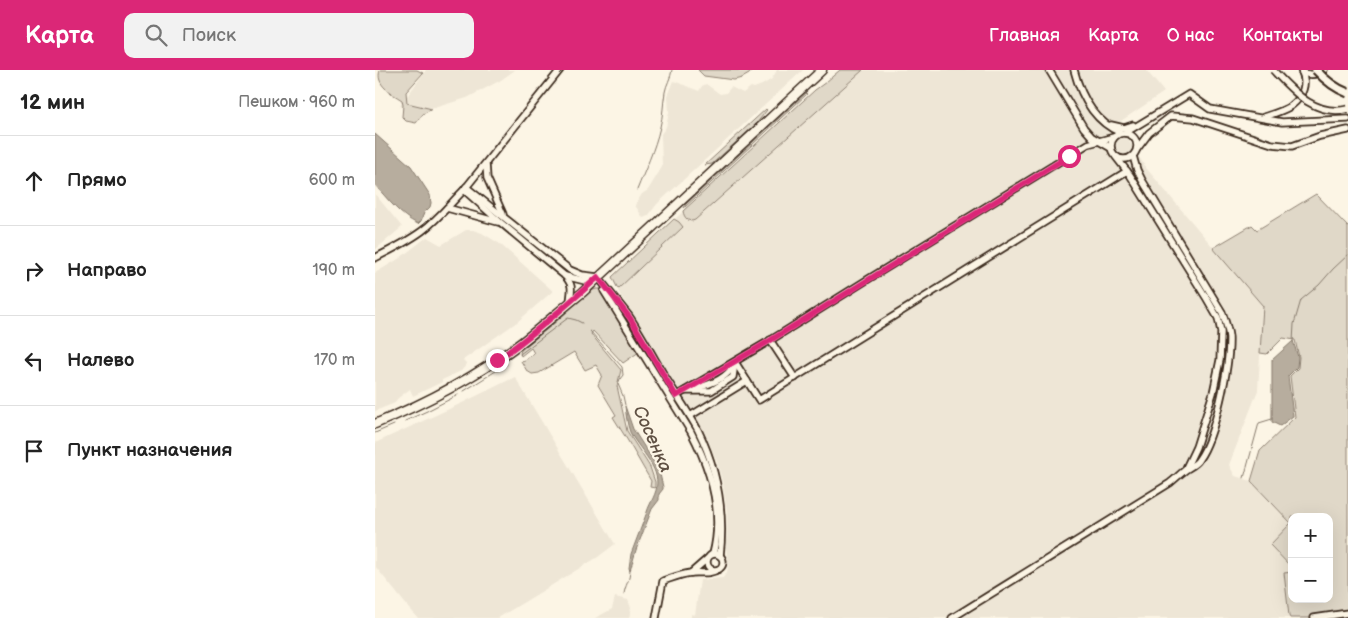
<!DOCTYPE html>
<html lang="ru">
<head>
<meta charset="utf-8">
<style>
	:root { --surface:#fff; --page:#f2f2f2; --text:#222; --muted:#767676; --line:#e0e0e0; --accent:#db2777 }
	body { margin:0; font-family:"Balsamiq Sans",sans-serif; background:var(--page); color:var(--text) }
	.controls { position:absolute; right:15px; bottom:15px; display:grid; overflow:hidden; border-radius:10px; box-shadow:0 5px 20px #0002 }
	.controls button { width:45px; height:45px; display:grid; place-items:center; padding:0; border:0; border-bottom:1px solid var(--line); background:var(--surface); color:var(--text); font:25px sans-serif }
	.stop { position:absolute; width:15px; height:15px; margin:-11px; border:4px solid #db2777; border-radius:50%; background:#fff }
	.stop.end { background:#db2777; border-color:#fff; box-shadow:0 1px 5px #0008 }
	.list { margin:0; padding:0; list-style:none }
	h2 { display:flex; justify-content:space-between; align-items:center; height:65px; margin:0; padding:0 20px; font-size:21px }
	h2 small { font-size:16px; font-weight:400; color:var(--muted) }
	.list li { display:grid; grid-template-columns:32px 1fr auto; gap:15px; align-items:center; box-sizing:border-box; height:90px; padding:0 20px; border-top:1px solid var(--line) }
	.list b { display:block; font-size:19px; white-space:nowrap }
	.list em { font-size:16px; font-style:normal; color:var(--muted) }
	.icon { flex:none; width:28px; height:28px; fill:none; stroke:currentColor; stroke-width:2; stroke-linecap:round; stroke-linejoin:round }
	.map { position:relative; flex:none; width:973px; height:548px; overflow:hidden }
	header { display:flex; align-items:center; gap:30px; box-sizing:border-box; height:70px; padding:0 25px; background:var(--accent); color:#fff }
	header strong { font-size:24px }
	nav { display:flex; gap:28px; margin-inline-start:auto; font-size:18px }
	.search { width:350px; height:45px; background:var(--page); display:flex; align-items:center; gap:12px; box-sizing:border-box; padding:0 18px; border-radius:10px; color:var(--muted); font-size:19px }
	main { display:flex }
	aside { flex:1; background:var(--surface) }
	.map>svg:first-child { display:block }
	.built { fill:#eee6d6 }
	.green { fill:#e0d8c8; stroke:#8e8173 }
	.water { fill:#b7ad9e; stroke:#85796b }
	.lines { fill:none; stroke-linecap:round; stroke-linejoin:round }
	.stream { stroke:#85796b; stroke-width:1 }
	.minor-casing { stroke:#3b2a1e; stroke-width:9 }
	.secondary-casing { stroke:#3b2a1e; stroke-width:11 }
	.minor { stroke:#fcf5e5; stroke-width:5.5 }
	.secondary { stroke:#fcf5e5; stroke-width:8 }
	.minor-bridge-casing { stroke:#3b2a1e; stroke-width:9; stroke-linecap:butt }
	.tertiary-bridge-casing { stroke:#3b2a1e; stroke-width:11; stroke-linecap:butt }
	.minor-bridge { stroke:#fcf5e5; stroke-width:5.5 }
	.tertiary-bridge { stroke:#fcf5e5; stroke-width:7 }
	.route { stroke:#db2777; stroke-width:6 }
	.labels { text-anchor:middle; stroke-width:4.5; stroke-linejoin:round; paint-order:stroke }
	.water-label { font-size:18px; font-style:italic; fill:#605144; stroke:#fcf5e5 }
</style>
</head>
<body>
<header>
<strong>Карта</strong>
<div class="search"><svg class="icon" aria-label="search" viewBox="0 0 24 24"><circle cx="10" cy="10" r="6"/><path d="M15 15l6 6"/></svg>Поиск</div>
<nav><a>Главная</a><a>Карта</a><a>О нас</a><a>Контакты</a></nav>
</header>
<main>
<aside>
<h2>12 мин<small>Пешком · 960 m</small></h2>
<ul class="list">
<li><svg class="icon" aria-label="ahead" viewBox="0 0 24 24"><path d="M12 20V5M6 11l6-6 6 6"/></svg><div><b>Прямо</b></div><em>600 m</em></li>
<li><svg class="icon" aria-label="right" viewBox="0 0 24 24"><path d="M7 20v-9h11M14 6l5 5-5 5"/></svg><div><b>Направо</b></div><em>190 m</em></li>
<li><svg class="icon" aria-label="left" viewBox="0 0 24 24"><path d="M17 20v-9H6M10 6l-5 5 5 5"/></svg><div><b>Налево</b></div><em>170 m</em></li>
<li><svg class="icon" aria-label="arrive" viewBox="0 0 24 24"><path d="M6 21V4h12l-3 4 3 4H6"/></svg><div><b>Пункт назначения</b></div></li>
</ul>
</aside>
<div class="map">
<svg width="973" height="548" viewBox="0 0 973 548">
	<rect width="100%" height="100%" fill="#fcf5e5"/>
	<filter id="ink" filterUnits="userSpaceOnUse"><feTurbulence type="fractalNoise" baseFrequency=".02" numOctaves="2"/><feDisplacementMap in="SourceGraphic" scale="10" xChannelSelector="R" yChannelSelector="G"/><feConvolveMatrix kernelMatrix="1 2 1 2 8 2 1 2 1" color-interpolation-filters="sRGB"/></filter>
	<g filter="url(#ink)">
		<g class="built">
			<polygon points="51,0 140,0 126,10 92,28 52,40 32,39 25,36"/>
			<polygon points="402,0 428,0 282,134 273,146 268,148 260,135 267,124 273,120 287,97 286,64 291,57 294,42 293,26 299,11 324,21 327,16 331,14 345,24 351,23 356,17 368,23 376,17 379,18 387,15 397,9"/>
			<polygon points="465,0 771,0 789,22 743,53 771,98 888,236 883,320 854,395 860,406 876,411 916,453 895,475 917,498 917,502 910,503 915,548 316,548 316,544 320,545 325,510 348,508 352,502 353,496 351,479 352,443 348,415 342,392 331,365 252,235 246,227 237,207 440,20 451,12"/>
			<polygon points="0,124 27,157 0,180"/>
			<polygon points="91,160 98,160 107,163 125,174 178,221 142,252 88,290 92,294 86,301 67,310 67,312 38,326 35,319 22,329 20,333 0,341 0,203 25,188 52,167 66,175"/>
			<polygon points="140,307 240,474 223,487 123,548 43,548 29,532 0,496 0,373 85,334"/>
			<polygon points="240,527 253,530 256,538 254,548 220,548 237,539"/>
		</g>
		<g class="green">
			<path d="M5,0H42L48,3L31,22L32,33L57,39L48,44L41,53L31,51L27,47L28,35L27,30C16,23 0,15 5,0Z"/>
			<polygon points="323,0 377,0 374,4 367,8 359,10 329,6"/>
			<path d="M465,0H488L320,150C314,153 309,148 308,141L440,20L451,12Z"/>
			<polygon points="431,23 432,24 309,138 311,134"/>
			<polygon points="391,39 392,40 381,54 337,94 330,95"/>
			<polygon points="941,124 973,157 973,548 915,548 914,546 909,503 917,502 917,529 954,529 954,447 917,447 917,498 895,475 916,453 876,411 885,381 920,347 915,306 923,298 924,287 920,270 908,268 892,284 885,283 888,236 838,178 877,155 882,160"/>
			<polygon points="299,149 304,152 308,157 243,219 237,207"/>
			<polygon points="221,219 225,219 230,223 234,235 264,282 248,293 218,261 216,264 246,300 242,316 252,361 275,397 280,412 280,418 275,417 276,411 253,371 238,347 241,345 223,315 227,305 221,295 210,300 199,282 164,303 157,304 152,301 146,291 150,290 159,283 156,278 146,286 145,283 146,280 176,256 216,221"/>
		</g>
		<g class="water">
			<path d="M0,64L36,96L55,125L56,133L55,137L49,143L46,151L43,154C25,146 13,129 0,115Z"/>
			<polygon points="918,271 923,287 922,297 913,306 918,346 905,356 897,352 897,290"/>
			<path d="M250,336L258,359L284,400L288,417V419L284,424V430L277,439L261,480L255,501L254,498L256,484L272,442C275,432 282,424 282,413C282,394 263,378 255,362C252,354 251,344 250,336Z"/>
		</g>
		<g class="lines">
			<g class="stream">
				<path d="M262,120C270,100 280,79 285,57C288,46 288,34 290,22C291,15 296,8 297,0"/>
				<polyline points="215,261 247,297 248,305 245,309 243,314 248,326 250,335"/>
				<polyline points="918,272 919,254 926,230 944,215 958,199 973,185"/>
				<polyline points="145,284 193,248 201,250 207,253"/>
				<polyline points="89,321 132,294"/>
				<polyline points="30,351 52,341 83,325"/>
				<polyline points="0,363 19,355"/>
				<polyline points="869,408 884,353 897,349"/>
				<path d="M249,524C250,515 255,511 255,500"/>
			</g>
			<defs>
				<g id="minor">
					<polyline points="674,0 709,58 717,67 736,78"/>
					<path d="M699,0C706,27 720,52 746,63"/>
					<path d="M927,2C935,6 942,5 949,0"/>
					<path d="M889,47C898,44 908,41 916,36C928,27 933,13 926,0"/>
					<polyline points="736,55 749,58 758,55"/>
					<circle cx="749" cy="76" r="13"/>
					<polyline points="750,63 814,24 835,39 907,52 973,49"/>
					<polyline points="762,79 774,63 796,46 818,48 897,74 917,76 945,66 973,60"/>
					<polyline points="741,87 755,105 832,229 843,248 846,262 845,290 838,323 821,377 811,398"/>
					<polyline points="111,94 112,108 128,144"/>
					<path d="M91,117L195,200L207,205L223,207C233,220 244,233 254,246C267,265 277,285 289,305C300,323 313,341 323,360C342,399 350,442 345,486"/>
					<path d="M89,120L125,152L190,206C199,216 196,220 195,232"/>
					<polyline points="72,138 123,152"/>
					<path d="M0,188C16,180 32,172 47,161C63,149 75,134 89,120L185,0"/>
					<polyline points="190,206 210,211 221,209"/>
					<path d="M229,221L316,362C336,400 349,442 338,484"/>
					<polyline points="395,270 420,308"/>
					<polyline points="360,292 384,330 752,101"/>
					<path d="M320,318C334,315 351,309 358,296"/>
					<polyline points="310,321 336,321 358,307 360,292"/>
					<polyline points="301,326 391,273 495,208 713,74 739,67"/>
					<polyline points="315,346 372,311"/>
					<circle cx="340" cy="492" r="8"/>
					<polyline points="316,503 332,489"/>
					<path d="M281,548L288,511C297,508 306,504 316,503C326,502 334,505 344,499"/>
					<path d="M577,548L795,413C800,409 804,405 809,401C814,397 821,395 824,389C840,367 855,295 854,267C853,258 850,250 847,242L767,110L762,100L758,86"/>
					<polyline points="939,548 973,543"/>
				</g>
				<path id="secondary" d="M0,354C51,333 99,308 143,275C166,258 186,239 208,222L447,0"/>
			</defs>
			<use href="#minor" class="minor-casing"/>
			<use href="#secondary" class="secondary-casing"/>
			<use href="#minor" class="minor"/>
			<use href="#secondary" class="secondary"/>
			<defs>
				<path id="minor-bridge" d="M898,0C918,21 940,47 973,39"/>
				<path id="tertiary-bridge" d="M941,0C950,10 960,18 973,23"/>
			</defs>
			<use href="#minor-bridge" class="minor-bridge-casing"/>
			<use href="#tertiary-bridge" class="tertiary-bridge-casing"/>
			<use href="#minor-bridge" class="minor-bridge"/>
			<use href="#tertiary-bridge" class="tertiary-bridge"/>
		</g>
	</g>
	<g class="lines" filter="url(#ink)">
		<path class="route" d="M122,290C158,265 191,236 223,207L255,248L301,326L391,273L694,86"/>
	</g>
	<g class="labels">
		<g class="water-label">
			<text transform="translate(278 369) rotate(66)" y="6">Сосенка</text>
		</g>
	</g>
</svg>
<div class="controls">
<button>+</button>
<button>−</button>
</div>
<div class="stop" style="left:694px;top:86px"></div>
<div class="stop end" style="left:122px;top:290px"></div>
</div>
</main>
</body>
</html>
